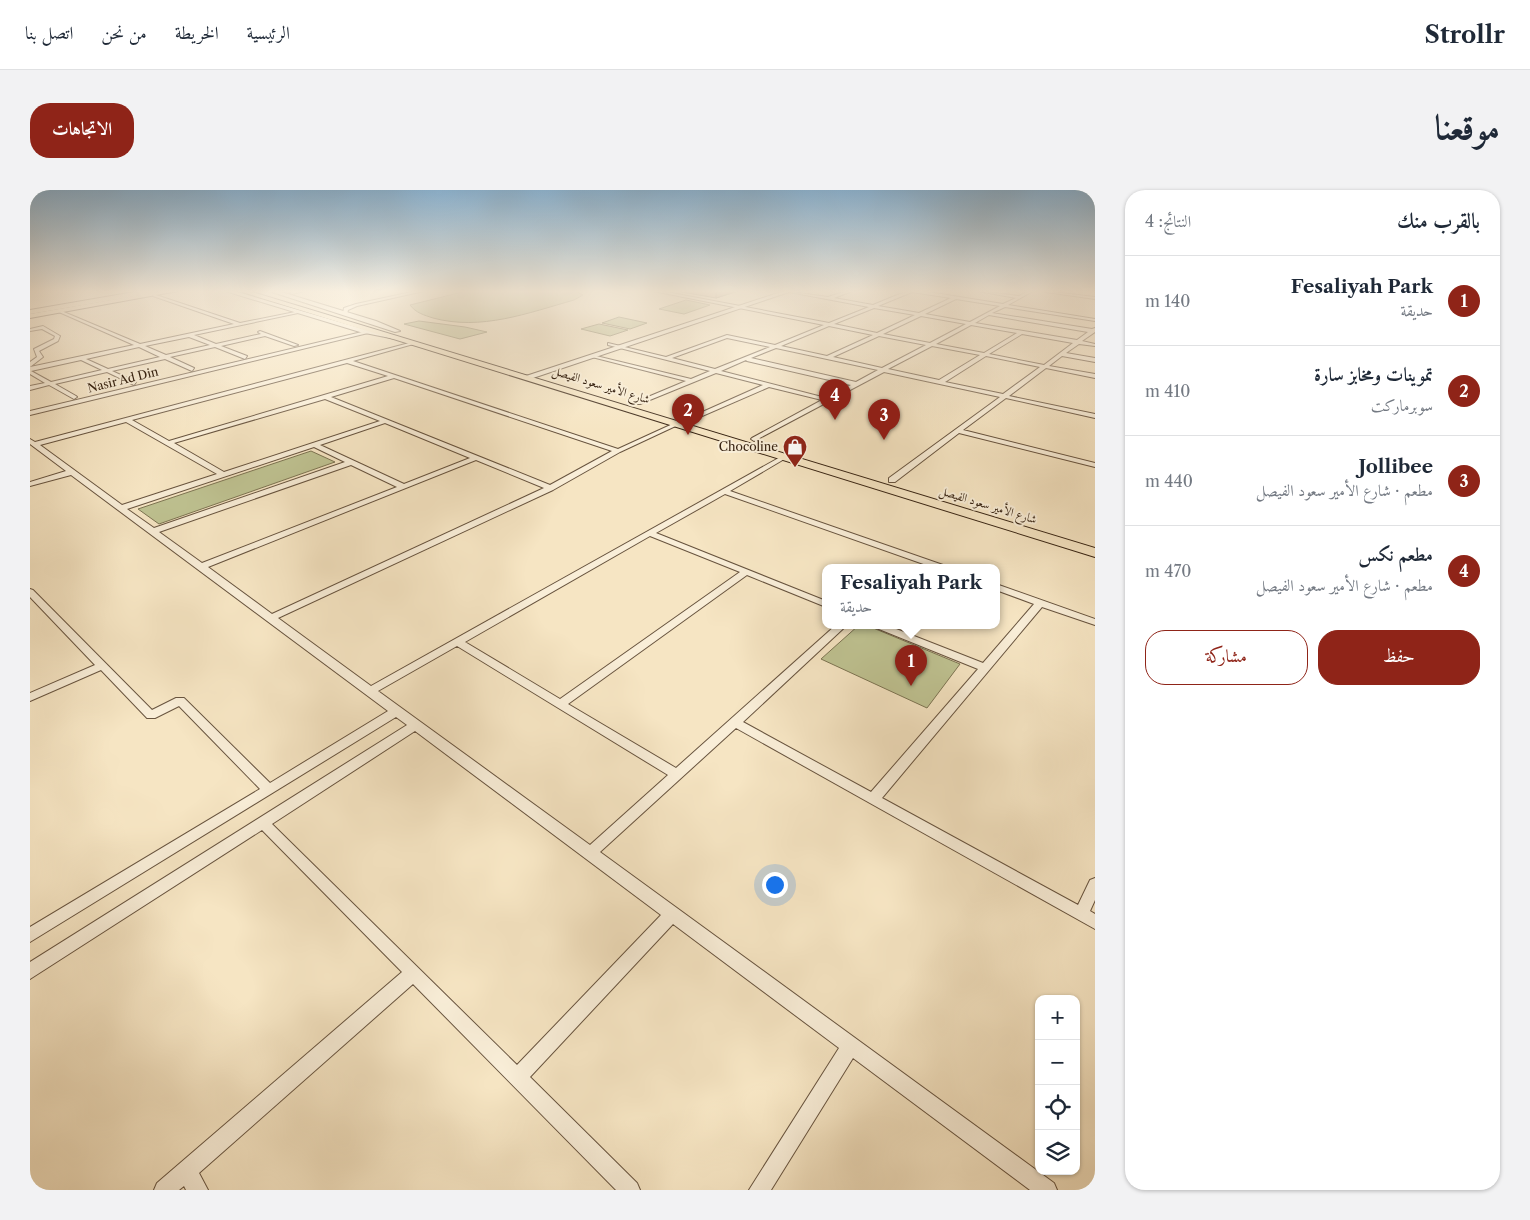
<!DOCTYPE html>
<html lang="ar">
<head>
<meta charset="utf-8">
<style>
	:root { --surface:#fff; --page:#f2f2f3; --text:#1f2937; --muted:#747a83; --line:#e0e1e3; --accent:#8f2418 }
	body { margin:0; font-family:"Libre Caslon Text",Amiri,serif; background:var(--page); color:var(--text); direction:rtl }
	.controls { position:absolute; right:15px; bottom:15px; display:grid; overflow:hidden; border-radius:10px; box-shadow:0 1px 4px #0004 }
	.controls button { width:45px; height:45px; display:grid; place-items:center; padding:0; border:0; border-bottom:1px solid var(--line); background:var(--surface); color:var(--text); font:25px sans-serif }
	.you { position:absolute; left:744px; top:694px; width:18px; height:18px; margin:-12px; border:4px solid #fff; border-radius:50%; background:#1a73e8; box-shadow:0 0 0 8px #1a73e833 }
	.badge { display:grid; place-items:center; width:32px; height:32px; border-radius:50%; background:var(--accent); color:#fff; font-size:16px; font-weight:700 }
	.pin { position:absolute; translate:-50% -41px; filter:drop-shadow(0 1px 2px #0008) }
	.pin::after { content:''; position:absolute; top:26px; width:18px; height:15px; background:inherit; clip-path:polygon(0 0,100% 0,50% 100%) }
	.popup { position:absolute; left:792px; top:374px; width:178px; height:65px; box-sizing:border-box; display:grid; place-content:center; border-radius:10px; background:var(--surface); filter:drop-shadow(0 1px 4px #0005); font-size:16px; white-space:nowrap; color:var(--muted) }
	.popup b { font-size:19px; color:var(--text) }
	.popup::after { content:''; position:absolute; left:50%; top:100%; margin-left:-10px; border:10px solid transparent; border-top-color:var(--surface) }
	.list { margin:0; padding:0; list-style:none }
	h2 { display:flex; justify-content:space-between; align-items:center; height:65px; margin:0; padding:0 20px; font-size:21px }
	h2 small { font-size:16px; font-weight:400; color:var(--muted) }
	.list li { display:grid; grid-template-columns:32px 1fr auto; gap:15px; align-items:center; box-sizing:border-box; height:90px; padding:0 20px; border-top:1px solid var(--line) }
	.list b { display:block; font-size:19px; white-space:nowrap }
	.list p { margin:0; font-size:16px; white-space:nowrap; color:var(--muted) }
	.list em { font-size:16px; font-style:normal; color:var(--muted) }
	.actions { display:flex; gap:10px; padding:15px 20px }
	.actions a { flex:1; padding:11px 0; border:1px solid var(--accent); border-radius:20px; text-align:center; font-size:18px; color:var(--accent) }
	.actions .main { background:var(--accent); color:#fff }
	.icon { flex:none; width:28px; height:28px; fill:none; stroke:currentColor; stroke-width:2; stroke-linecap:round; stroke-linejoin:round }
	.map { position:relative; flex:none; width:1065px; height:1000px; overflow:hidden; direction:ltr; border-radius:20px }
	header { display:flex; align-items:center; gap:30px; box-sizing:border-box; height:70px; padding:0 25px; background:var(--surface); border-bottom:1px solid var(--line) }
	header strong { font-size:24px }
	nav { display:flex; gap:28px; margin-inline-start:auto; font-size:18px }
	.intro { display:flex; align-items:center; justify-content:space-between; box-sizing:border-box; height:120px; padding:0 30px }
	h1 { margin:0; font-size:35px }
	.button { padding:12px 22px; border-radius:20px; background:var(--accent); color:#fff; font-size:18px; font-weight:700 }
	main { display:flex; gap:30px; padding:0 30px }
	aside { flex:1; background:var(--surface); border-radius:20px; box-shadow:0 1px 4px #0004 }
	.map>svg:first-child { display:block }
	.green { fill:#bfc392; stroke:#7c7452 }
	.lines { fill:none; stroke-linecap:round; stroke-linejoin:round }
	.minor-casing { stroke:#68543f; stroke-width:2 }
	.tertiary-casing { stroke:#68543f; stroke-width:2 }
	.primary-casing { stroke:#382413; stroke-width:2 }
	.motorway-casing { stroke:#382413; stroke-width:2 }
	.minor { fill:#f9eed8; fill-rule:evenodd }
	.tertiary { fill:#f9eed8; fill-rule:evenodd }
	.primary { fill:#f6e5c3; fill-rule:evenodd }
	.motorway { fill:#f6e5c3; fill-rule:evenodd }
	.wall { fill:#b8886b; stroke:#382413 }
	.shaded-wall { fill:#966f57; stroke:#382413 }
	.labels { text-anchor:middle; stroke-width:4; stroke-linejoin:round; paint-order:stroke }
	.far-street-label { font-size:12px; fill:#382413; stroke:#f9eed8 }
	.far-poi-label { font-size:12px; fill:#382413; stroke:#f9eed8; text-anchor:end }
</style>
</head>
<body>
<header>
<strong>Strollr</strong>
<nav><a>الرئيسية</a><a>الخريطة</a><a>من نحن</a><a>اتصل بنا</a></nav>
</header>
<div class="intro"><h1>موقعنا</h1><a class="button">الاتجاهات</a></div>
<main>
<aside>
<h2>بالقرب منك<small>النتائج: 4</small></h2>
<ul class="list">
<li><span class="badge">1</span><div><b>Fesaliyah Park</b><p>حديقة</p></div><em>140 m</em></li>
<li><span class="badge">2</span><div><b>تموينات ومخابز سارة</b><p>سوبرماركت</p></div><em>410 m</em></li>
<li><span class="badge">3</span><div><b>Jollibee</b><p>مطعم · شارع الأمير سعود الفيصل</p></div><em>440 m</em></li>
<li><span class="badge">4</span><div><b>مطعم نكس</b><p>مطعم · شارع الأمير سعود الفيصل</p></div><em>470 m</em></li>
</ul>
<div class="actions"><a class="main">حفظ</a><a>مشاركة</a></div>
</aside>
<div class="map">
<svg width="1065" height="1000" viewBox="0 0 1065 1000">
	<rect width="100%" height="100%" fill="#f6e5c3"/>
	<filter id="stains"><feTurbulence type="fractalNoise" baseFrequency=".004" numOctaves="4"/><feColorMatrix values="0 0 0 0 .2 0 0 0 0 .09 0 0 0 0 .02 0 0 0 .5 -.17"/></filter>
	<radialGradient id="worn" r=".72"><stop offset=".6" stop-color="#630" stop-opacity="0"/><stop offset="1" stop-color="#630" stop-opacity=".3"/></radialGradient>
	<g class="green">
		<path d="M436,101H546L553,105L544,110C498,123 451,141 403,128C394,125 386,123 380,115Z"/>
		<polygon points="656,110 680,115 654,124 629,119"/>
		<polygon points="589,127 617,133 600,139 572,133"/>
		<polygon points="389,131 435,137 457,142 430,149 374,134"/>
		<polygon points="569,134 598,140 580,146 551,139"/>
		<polygon points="281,261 305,272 129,334 108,319"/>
		<polygon points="829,435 836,435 930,474 897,518 791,469"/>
	</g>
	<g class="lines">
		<defs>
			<g id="minor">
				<polygon points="266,101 274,101 262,104 260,103"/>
				<polygon points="386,101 394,101 327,116 318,120 317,124 313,123 314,118 326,114"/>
				<path d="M623,101H631L799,133L839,117L754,101L798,107L816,101H822L804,108L843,115L877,101H892L973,114L986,108L948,101L989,106L998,101H1003L978,115L1065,129V131L975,117L962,123L1062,139L1065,138V142L1052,151L1065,154V156L1049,154L1036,163L1065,168V172L1032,166L1019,176L1065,184V188L1016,178L979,206L1065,224V228L976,208L933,240L1065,273V277L929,243L865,292H859V288L970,207L854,182L724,251L721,249L722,248L792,210L739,197L663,230H659V228L733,195L686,183L610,214H606V212L656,191L562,167V165L661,189L680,181L578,155V153L636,167L697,145L745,155L794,135ZM882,102L921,108L889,123L848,116ZM926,109L970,116L940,132L895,124ZM844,118L885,125L847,143L804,134ZM959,125L1058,142L1047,150L945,133ZM891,126L936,134L900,153L853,144ZM941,135L987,143L954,163L906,154ZM799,136L843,145L797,166L751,156ZM992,144L1043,153L1014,175L959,164ZM849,146L896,155L852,178L803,167ZM697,148L740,157L685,179L642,168ZM902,156L950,165L909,190L858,179ZM746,158L848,180L826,192L721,168ZM956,166L1010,177L973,204L915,192ZM716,170L717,171L821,195L796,208L691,181Z"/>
				<polygon points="1014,101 1065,107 1065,109 1016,102"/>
				<path d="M123,104L210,133L270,121L268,123L164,145L186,154L231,144L228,142L230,141L268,155L264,156L235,146L191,156L217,166L215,169L185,157L140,167L164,178L162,181L135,169L82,181L106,192L104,195L77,182L25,194L46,206L47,207L44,209L19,195L0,200V196L15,193L0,184V177L104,155L29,122V120L110,154L204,134L123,106ZM159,147L180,155L136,165L115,156ZM109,157L130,167L78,179L56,169ZM51,170L72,180L21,192L1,181Z"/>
				<polygon points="13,136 30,146 28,151 9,161 13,167 0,177 0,172 7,167 4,159 24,149 25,146 12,139 0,141 0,139"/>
				<polygon points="336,141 338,143 0,225 0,221"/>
				<path d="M383,152L387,153L323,171L588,259L647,232L652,233L590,262L523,300L248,428L341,496L754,265L756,266V268L700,301L913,375L914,377H902L695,304L626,343L796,411V417L717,385L538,514L646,578L806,435H817L713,532L841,602L948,479L844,437L843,435H856L953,473L1004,414L966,400V394L1065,429V435L1012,417L852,608L1048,715L1060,690L1065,688V710L1060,721L1065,724V739L706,538L570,662L1024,993L1027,1000H1000L823,868L741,1000H719L809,858L643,734L500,887L607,993L610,1000H586L383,794L169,983L178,1000H156L154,996L149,1000H124L127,993L372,782L232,640L0,789V772L377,535L366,527L0,752V737L230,599L149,516L125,528H117L71,480L0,511V503L65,475L0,407V399L3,400L122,520L146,508H154L240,593L358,521L41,285L0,296V292L36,281L0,254V249L5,252ZM317,173L358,186L139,251L102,230ZM364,188L582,261L520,295L301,207ZM295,209L350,231L194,282L144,253ZM96,232L187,284L92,315L10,255ZM355,233L440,268L374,294L290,255ZM284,257L315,272L124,338L97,319ZM446,270L514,298L242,424L178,377ZM321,275L367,297L172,373L129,342ZM620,346L710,382L530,509L435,452ZM427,456L638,585L560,655L348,501ZM385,541L631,725L487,875L242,634Z"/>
			</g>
			<g id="tertiary">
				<polygon points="195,101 204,101 333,139 368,147 365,149 330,142"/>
				<polygon points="239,101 248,101 346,131 370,141 365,142"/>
				<polygon points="754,101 762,101 500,189 493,187"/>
			</g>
			<g id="primary">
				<polygon points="133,101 148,101 0,128 0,124"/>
				<polygon points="209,101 219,101 1065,358 1065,367"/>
			</g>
			<polygon id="motorway" points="110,101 128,101 124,103 0,124 0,120"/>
		</defs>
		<use href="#minor" class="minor-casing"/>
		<use href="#tertiary" class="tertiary-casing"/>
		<use href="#primary" class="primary-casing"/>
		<use href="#motorway" class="motorway-casing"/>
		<use href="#minor" class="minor"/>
		<use href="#tertiary" class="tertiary"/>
		<use href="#primary" class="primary"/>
		<use href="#motorway" class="motorway"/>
	</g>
	<polygon class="wall" points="652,101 708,101 686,108 652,102"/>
	<polygon class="shaded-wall" points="686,101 708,101 686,108"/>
	<linearGradient id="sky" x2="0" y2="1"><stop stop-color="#8cb7d8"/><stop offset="0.42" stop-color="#fbf3e4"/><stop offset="1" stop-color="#fbf3e4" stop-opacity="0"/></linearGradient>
	<rect width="1065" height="241" fill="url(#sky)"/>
	<defs>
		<symbol id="shop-pin" viewBox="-11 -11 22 30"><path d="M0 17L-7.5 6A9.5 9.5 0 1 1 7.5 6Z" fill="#8f2418" stroke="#f9eed8"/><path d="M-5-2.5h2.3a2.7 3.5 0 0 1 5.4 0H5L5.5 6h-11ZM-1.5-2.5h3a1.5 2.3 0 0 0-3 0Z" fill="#fff"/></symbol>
	</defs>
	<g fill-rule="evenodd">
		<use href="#shop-pin" x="751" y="243" width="28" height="38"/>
	</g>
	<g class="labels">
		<g class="far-street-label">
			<text transform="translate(93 190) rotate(-14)" y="4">Nasir Ad Din</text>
			<text transform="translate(571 195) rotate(17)" y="4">شارع الأمير سعود الفيصل</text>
			<text transform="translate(958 315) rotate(17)" y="4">شارع الأمير سعود الفيصل</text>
		</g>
		<g class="far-poi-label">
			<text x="748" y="261">Chocoline</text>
		</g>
	</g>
	<rect width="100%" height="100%" filter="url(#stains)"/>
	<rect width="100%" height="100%" fill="url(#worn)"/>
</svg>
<div class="controls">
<button>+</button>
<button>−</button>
<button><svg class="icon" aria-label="locate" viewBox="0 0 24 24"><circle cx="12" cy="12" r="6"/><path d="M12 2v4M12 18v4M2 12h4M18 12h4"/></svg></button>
<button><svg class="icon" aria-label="layers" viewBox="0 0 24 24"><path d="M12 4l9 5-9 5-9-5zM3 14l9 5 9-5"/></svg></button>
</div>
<div class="you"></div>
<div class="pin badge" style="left:881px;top:496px">1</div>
<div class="popup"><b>Fesaliyah Park</b>حديقة</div>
<div class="pin badge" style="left:658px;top:245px">2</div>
<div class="pin badge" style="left:854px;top:250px">3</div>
<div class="pin badge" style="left:805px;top:230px">4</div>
</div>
</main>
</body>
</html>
